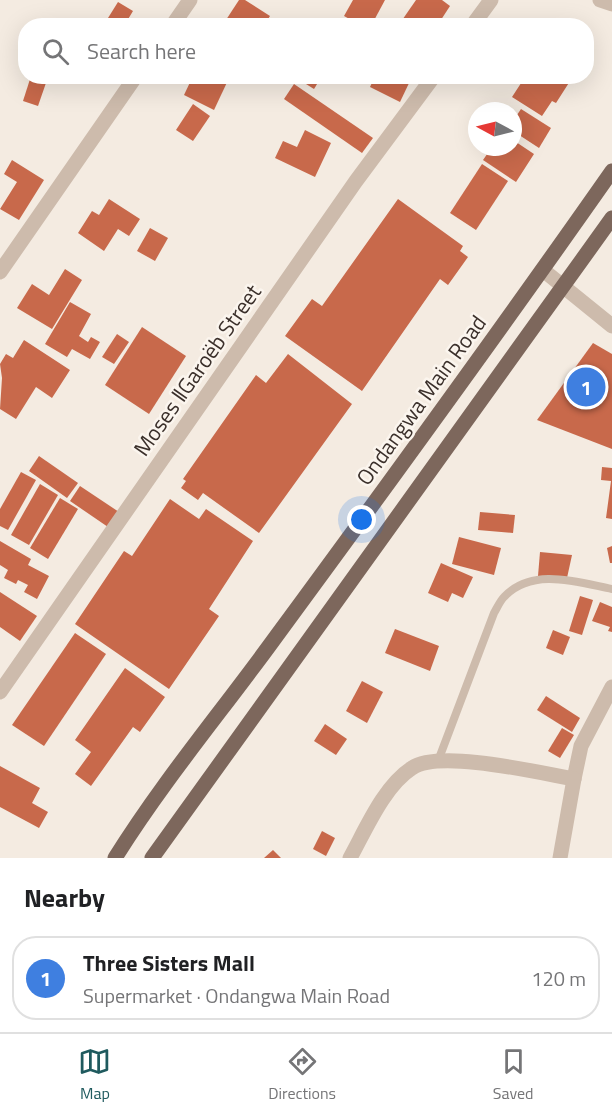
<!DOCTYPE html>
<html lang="en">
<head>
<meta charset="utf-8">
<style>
	:root { --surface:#fff; --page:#f6f6f6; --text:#202124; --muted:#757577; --line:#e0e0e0; --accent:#1f5a5e }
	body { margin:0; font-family:"Titillium Web",sans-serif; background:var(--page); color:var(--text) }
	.compass { position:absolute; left:468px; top:102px; width:54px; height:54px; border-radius:50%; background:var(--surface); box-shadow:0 6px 24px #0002; rotate:277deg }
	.you { position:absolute; left:362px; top:520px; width:21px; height:21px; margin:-15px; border:4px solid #fff; border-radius:50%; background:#1a73e8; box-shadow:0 0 0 9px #1a73e833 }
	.badge { display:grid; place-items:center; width:39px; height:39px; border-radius:50%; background:var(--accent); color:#fff; font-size:20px; font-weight:700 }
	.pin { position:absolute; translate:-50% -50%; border:3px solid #fff; box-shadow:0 2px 6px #0006 }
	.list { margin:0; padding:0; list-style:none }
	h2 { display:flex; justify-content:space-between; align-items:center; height:78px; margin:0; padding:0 24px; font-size:26px }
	h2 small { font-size:20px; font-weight:400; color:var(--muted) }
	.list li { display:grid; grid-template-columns:39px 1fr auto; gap:18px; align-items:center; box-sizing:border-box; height:84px; margin:0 12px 12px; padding:0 12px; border:2px solid var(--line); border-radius:24px }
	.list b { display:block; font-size:22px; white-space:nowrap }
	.list p { margin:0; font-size:20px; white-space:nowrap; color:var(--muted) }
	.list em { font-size:20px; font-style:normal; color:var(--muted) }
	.icon { flex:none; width:33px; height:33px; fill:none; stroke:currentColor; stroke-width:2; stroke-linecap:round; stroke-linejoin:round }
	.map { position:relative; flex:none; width:612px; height:858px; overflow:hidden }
	.search { position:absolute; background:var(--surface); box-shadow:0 6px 24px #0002; left:18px; right:18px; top:18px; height:66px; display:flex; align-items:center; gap:15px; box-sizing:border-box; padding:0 21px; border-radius:24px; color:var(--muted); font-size:22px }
	.sheet { height:174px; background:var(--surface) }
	nav { display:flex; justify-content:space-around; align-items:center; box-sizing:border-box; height:84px; border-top:2px solid var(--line); background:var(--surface); font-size:16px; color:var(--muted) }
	nav a { display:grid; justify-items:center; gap:3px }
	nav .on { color:var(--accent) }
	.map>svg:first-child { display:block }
	.building { fill:#c8694b }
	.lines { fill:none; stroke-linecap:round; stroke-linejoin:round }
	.service { stroke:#cdbbac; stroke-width:8 }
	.minor { stroke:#cdbbac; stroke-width:15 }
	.primary { stroke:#7d675c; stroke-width:15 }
	.labels { text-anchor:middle; stroke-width:5; stroke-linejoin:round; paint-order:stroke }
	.street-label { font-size:22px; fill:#3b302b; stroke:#fbf5ee }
</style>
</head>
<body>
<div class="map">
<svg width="612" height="858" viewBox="0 0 612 858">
	<rect width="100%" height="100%" fill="#f4ebe1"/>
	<g class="building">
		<polygon points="239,0 245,0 270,16 264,26 222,26"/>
		<polygon points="353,0 385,0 371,26 362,26 344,16"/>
		<polygon points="416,0 442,0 450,6 437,26 398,26"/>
		<polygon points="118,2 133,11 124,26 112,26 115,20 108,18"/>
		<polygon points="31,76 47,80 38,106 23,101"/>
		<polygon points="193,76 230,76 214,110 184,95"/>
		<polygon points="299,76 322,76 314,89 298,79"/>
		<polygon points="375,76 399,76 410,81 400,102 370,87"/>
		<polygon points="531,76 570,76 572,78 556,103 552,101 542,116 512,97 525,77 529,79"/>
		<polygon points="294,84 373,138 362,153 284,99"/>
		<polygon points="193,104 210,116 193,141 176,130"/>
		<polygon points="521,109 551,128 539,148 513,131 513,121"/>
		<polygon points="305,130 331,143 315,177 275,158 283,141 297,147"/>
		<polygon points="513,140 534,154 516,182 483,160 492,147 513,147"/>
		<polygon points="12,160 44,180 19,220 0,209 17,182 4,174"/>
		<polygon points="482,164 508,181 476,230 450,213"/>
		<polygon points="109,199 140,219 129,236 118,229 104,251 78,233 92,211 99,215"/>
		<polygon points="398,199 463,246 460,251 468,257 448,285 440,279 362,391 285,336 312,299 322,306"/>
		<polygon points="150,228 168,238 155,261 137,251"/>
		<polygon points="65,269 82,280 52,329 17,308 32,284 49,295"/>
		<polygon points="70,302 91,314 79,336 88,342 91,337 100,342 90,359 72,349 67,357 45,344"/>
		<polygon points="142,327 186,356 149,414 105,385"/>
		<polygon points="117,334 129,342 114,364 102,357"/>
		<polygon points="24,340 70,370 52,398 36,387 16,419 0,409 2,378 0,364 6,354 13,358"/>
		<polygon points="593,343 612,354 612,449 537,420"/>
		<polygon points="288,354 352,404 259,533 203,493 198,500 181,488 186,481 183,479 256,375 266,383"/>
		<polygon points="39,456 78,483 67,498 29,471"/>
		<polygon points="602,467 612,468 612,519 606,518 611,481 601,480"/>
		<polygon points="21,472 36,480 8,530 0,526 0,509"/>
		<polygon points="40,484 58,495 29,545 11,535"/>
		<polygon points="80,486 119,512 108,527 70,501"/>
		<polygon points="60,498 78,509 48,559 30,548"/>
		<polygon points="170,499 199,519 206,509 253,541 209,609 219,616 169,689 75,624 124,551 132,556"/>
		<polygon points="480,512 515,515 513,533 478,530"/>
		<polygon points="459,537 501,548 494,575 452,564"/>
		<polygon points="0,541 31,559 28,565 49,576 37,599 24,592 28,585 18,580 16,584 4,578 8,570 0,565"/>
		<polygon points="612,546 612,563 610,563 607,548"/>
		<polygon points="540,552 572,555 567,578 538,576"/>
		<polygon points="441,563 473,577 463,598 452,593 448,602 428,593"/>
		<polygon points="0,592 37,616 20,641 0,627"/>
		<polygon points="580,596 593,600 582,635 569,631"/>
		<polygon points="600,602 612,607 612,632 608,631 610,627 592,621"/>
		<polygon points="395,629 439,646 430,671 385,653"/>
		<polygon points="553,630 570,637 563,655 546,648"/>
		<polygon points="75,633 106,654 44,746 12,725"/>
		<polygon points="125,668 165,697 140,732 133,727 91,786 75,774 91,752 75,740"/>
		<polygon points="362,681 383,692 367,723 346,711"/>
		<polygon points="546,696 580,718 572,732 537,710"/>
		<polygon points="325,724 347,739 336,755 314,741"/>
		<polygon points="562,728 574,735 560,758 548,751"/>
		<polygon points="0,766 40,788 32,803 48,812 39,828 0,807"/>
		<polygon points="322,831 335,838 326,856 313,849"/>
		<polygon points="273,850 281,858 264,858"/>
	</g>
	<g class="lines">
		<path class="service" d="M438,761L494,613C497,608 500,601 504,597C532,567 577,582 612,589"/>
		<g class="minor">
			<polyline points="600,0 612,4"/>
			<polyline points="172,26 190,0"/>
			<polyline points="472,26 491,0"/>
			<polyline points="543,270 612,326"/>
			<polyline points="0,272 136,76"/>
			<polyline points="0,692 356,181 434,76"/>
			<polyline points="574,779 581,746 612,687"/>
			<path d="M350,858C366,829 384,786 412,768C440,749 540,773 574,779L560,858"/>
		</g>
		<g class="primary">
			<path d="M115,858C163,781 222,711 275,638C389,483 502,328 612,171"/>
			<polyline points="152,858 612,218"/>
		</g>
	</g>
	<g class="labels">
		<g class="street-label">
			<text transform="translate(197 370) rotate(-55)" y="8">Moses ǁGaroëb Street</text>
			<text transform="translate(421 400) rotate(-54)" y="8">Ondangwa Main Road</text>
		</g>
	</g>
</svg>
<svg class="compass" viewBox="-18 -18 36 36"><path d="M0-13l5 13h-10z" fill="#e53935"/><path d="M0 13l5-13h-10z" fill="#757577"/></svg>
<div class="you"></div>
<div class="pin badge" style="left:586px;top:387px;background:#3f7fe0">1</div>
<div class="search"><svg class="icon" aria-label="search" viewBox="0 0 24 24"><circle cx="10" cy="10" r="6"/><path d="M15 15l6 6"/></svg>Search here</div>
</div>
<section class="sheet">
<h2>Nearby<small></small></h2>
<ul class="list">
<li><span class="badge" style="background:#3f7fe0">1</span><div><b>Three Sisters Mall</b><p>Supermarket · Ondangwa Main Road</p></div><em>120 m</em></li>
</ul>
</section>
<nav>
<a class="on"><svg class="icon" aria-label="map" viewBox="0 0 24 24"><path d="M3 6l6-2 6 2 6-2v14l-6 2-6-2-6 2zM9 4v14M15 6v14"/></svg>Map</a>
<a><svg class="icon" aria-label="directions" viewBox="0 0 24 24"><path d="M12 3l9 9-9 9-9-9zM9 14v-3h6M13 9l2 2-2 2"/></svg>Directions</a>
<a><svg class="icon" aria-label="saved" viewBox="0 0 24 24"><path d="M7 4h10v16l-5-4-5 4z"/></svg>Saved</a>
</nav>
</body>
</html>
